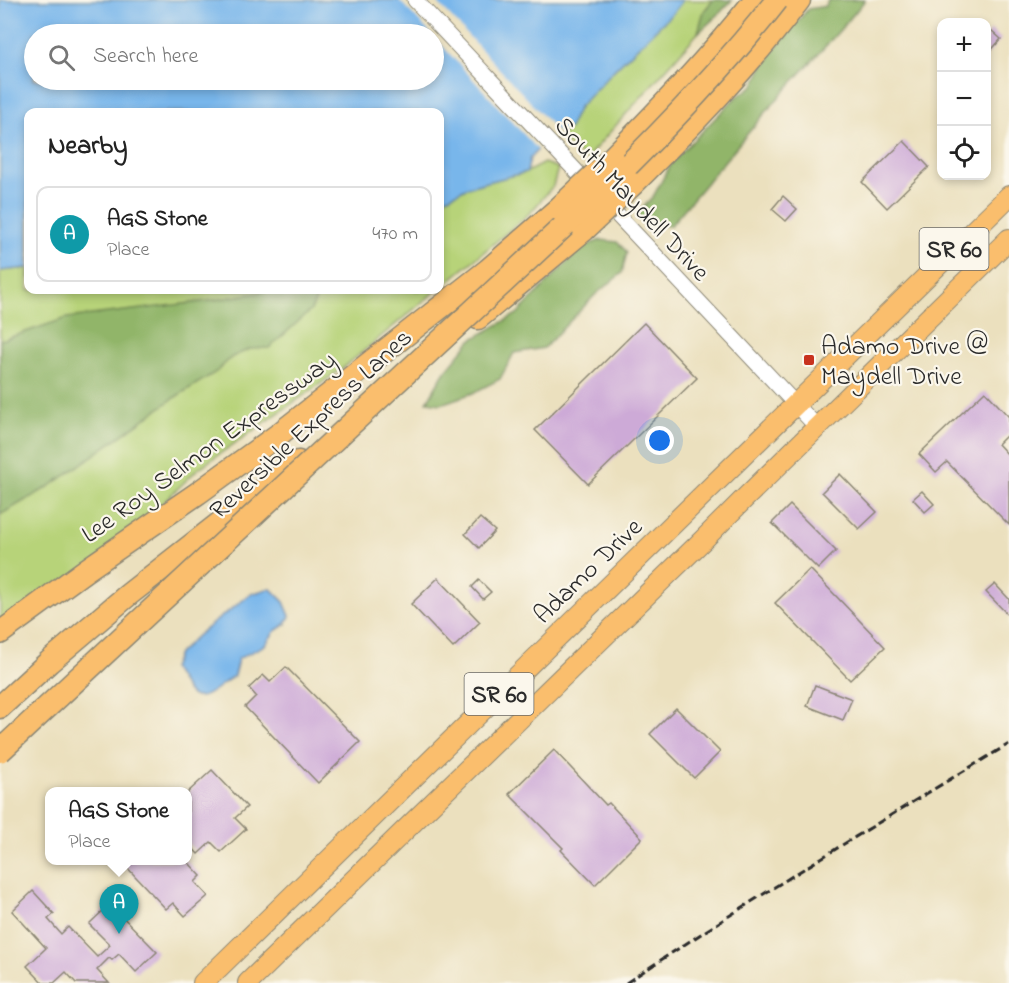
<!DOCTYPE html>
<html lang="en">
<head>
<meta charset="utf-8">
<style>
	:root { --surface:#fff; --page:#f2f2f2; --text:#222; --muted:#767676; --line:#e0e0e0; --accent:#c8321e }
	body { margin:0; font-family:"Indie Flower",sans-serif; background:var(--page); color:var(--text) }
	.controls { position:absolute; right:18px; top:18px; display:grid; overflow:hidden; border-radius:12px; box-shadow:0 3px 9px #0003 }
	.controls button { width:54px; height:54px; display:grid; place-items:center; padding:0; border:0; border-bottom:2px solid var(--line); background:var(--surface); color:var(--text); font:30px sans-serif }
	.you { position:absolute; left:660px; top:441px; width:21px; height:21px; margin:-15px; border:4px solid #fff; border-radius:50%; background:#1a73e8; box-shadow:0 0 0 9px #1a73e833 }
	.badge { display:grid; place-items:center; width:39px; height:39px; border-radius:50%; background:var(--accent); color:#fff; font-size:20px; font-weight:700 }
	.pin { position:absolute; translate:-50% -50px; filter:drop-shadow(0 2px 3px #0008) }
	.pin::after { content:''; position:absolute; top:32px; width:21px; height:18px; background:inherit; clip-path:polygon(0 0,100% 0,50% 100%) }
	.popup { position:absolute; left:45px; top:787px; width:147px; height:78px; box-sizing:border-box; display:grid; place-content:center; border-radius:12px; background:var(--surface); filter:drop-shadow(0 2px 4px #0005); font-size:20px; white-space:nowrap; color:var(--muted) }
	.popup b { font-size:22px; color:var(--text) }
	.popup::after { content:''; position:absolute; left:50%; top:100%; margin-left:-12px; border:12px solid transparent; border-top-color:var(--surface) }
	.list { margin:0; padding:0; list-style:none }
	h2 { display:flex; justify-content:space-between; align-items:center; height:78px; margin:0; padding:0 24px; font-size:26px }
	h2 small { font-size:20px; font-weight:400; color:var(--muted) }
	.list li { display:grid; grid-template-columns:39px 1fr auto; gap:18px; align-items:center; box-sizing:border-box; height:96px; margin:0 12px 12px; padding:0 12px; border:2px solid var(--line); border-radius:12px }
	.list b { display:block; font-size:22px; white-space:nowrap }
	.list p { margin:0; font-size:20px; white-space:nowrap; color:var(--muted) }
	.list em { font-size:20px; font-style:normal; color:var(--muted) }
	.icon { flex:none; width:33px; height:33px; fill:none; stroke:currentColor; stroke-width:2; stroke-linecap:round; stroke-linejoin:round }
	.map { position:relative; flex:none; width:1009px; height:983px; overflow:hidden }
	.search { position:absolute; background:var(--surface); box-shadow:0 3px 9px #0003; left:24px; top:24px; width:420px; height:66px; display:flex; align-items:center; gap:15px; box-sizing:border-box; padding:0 21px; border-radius:33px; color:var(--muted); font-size:22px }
	.panel { position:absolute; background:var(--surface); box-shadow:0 3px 9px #0003; left:24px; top:108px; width:420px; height:186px; border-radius:12px }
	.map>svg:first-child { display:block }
	.green { fill:#b7d379; stroke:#717f52; stroke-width:1.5 }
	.forest { fill:#91b569; stroke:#5e704a; stroke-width:1.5 }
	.water { fill:#78b6eb; stroke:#52708b; stroke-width:1.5; fill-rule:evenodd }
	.pier { fill:#ebe0be }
	.building { fill:#cdaad7 }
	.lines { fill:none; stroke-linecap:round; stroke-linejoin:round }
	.minor-casing { stroke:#8b8674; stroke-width:17 }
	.major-casing { stroke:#8b8674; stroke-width:22 }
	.highway-casing { stroke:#8b8674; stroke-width:25 }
	.minor { stroke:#fff; stroke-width:15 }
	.major { stroke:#fabe6d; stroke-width:20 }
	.highway { stroke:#fabe6d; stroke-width:22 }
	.rail { stroke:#2b2b2b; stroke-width:3; stroke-dasharray:9 4.5; stroke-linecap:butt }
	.highway-bridge-casing { stroke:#8b8674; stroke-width:25; stroke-linecap:butt }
	.highway-bridge { stroke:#fabe6d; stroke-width:22 }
	.poi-dot { fill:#c8321e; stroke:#fbf7ec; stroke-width:2 }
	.labels { text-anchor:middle; stroke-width:4.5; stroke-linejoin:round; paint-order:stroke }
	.shield { fill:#fbf7ec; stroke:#696865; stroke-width:1.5 }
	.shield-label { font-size:24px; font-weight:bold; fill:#2b2b2b }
	.street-label { font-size:26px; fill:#2b2b2b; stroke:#fbf7ec }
	.poi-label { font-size:26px; fill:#2b2b2b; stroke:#fbf7ec; text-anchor:start }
</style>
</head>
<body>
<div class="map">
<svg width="1009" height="983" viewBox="0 0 1009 983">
	<rect width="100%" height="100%" fill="#fbf7ec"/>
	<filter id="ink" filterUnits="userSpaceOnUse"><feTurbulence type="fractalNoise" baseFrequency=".0167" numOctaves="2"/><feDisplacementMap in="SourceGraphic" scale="12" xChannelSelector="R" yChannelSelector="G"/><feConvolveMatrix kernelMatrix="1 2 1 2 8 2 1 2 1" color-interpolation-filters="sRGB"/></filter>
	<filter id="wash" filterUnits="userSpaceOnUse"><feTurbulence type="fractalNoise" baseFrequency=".008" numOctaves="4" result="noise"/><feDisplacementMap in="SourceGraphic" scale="24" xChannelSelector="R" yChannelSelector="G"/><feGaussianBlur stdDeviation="1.35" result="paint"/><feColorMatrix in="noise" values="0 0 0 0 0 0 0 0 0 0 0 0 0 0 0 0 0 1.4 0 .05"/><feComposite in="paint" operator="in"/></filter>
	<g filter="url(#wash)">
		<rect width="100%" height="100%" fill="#ebe0be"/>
		<g class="green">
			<polygon points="683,0 713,0 704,11 698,33 586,159 559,137 569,128 579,107 616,68 673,13"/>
			<polygon points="544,163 558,168 553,186 531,212 479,256 440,288 440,201 468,187 527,172"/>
			<polygon points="28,268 28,290 437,290 343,368 198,469 145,520 0,638 0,271"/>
		</g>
		<g class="forest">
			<polygon points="713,0 732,0 718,15 698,33 704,11"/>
			<path d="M828,0H865C839,34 808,64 780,96C742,139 707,183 670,226L644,224L637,214L654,195L672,162L734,99L754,85L767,58L808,9L826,6Z"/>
			<polygon points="601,240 617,242 627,252 622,273 596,294 544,348 514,353 500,379 473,393 441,404 427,402 444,373 471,340 517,314 582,247"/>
			<polygon points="274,290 312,290 320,291 311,310 269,348 250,349 232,357 216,372 174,398 50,486 0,515 0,340 5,339 67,318 207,301"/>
		</g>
		<g class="water">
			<path d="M0,0H683L673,13L616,68L579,107L569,128L549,138L530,158L527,172L468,187L440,201V112H28V268L0,271ZM34,34H434V80H34Z"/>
			<path d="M270,588L284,602L290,616L286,624L275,631L265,645L238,659L234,676C222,682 201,707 189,693C183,686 178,676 172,668L178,654L199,634L251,594Z"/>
		</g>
		<polygon class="pier" points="399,0 435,0 561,135 553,139 540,152 434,37 434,34 431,34"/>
		<g id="blocks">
			<g class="building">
				<polygon points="991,30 1001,39 987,55 987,36"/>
				<polygon points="904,141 929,167 887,208 862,182"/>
				<polygon points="783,196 797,209 786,221 772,209"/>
				<polygon points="644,323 697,378 588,484 535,430"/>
				<polygon points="985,391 1009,417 1009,433 998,444 1009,456 1009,525 947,462 936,472 919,454"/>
				<polygon points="840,474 877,512 859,529 822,492"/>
				<polygon points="922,491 934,504 925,512 913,499"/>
				<polygon points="790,505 836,551 818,569 772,523"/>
				<polygon points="480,518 495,531 479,548 465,534"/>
				<polygon points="810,569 885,647 850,680 775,603"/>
				<polygon points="438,578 480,622 453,648 411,604"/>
				<polygon points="479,580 491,592 483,599 472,587"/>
				<polygon points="995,584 1009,599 1009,616 986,592"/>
				<polygon points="286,667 360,742 318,783 245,707 256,696 249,688 263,675 270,682"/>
				<polygon points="815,685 852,699 843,720 807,706"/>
				<polygon points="676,708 720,752 694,778 650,734"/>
				<polygon points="554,750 606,805 609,803 642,838 595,885 561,850 563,848 509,794"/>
				<polygon points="212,770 247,807 235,818 246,829 221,852 211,842 198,854 188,843 188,792"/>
				<polygon points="121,861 187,861 201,876 195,882 208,896 185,916 173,903 166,909"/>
				<polygon points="33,891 54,914 48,919 61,934 68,927 97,957 110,945 89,924 110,904 157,952 136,972 119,954 112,960 109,958 97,970 109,983 76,983 66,972 54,983 43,983 27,966 46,948 12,911"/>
			</g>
		</g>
	</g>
	<g filter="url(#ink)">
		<use href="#blocks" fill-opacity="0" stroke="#8b8674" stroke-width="1.5"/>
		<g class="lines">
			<defs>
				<polyline id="minor" points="415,0 817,427"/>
				<g id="major">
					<polyline points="203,983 1009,196"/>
					<polyline points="248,983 703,540 745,498 1009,239"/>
				</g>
				<g id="highway">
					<path d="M612,158C662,107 711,56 755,0"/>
					<path d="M633,184C691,126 749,66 799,0"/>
					<polyline points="478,318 584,230"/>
					<polyline points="0,633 86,570 198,493 278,435 488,270 558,209"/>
					<polyline points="0,707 49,662 128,595 298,462"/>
				</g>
			</defs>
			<use href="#minor" class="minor-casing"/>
			<use href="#major" class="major-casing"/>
			<use href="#highway" class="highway-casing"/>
			<use href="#minor" class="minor"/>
			<use href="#major" class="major"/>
			<use href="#highway" class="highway"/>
			<path class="rail" d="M626,983C751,900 880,821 1009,744"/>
			<defs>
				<g id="highway-bridge">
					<polyline points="558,209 612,158"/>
					<polyline points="584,230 633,184"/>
					<path d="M0,751L608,185C667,127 726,66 777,0"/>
				</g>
			</defs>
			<use href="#highway-bridge" class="highway-bridge-casing"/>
			<use href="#highway-bridge" class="highway-bridge"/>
		</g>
	</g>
	<rect class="poi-dot" x="803" y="354" width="12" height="12" rx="3"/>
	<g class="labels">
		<g class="shield">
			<rect x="919.5" y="228" width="69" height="42" rx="4.5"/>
			<rect x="464.5" y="673" width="69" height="42" rx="4.5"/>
		</g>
		<g class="shield-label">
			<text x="954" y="257">SR 60</text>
			<text x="499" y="702">SR 60</text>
		</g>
		<g class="street-label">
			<text transform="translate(633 198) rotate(47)" y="9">South Maydell Drive</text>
			<text transform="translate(310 423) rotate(-43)" y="9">Reversible Express Lanes</text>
			<text transform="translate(208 446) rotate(-36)" y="9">Lee Roy Selmon Expressway</text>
			<text transform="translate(587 570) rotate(-44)" y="9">Adamo Drive</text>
		</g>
		<g class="poi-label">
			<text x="821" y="354">Adamo Drive @<tspan x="821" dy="30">Maydell Drive</tspan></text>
		</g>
	</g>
</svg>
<div class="controls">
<button>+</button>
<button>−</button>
<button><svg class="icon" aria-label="locate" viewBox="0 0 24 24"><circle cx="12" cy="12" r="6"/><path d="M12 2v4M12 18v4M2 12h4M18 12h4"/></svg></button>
</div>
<div class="you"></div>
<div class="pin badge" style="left:119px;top:934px;background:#0f9aa8">A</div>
<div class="popup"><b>AGS Stone</b>Place</div>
<div class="search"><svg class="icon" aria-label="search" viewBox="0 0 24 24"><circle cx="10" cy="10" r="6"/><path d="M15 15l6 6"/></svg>Search here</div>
<section class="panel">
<h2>Nearby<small></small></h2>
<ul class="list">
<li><span class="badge" style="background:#0f9aa8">A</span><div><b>AGS Stone</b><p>Place</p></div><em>470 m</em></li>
</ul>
</section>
</div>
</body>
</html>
